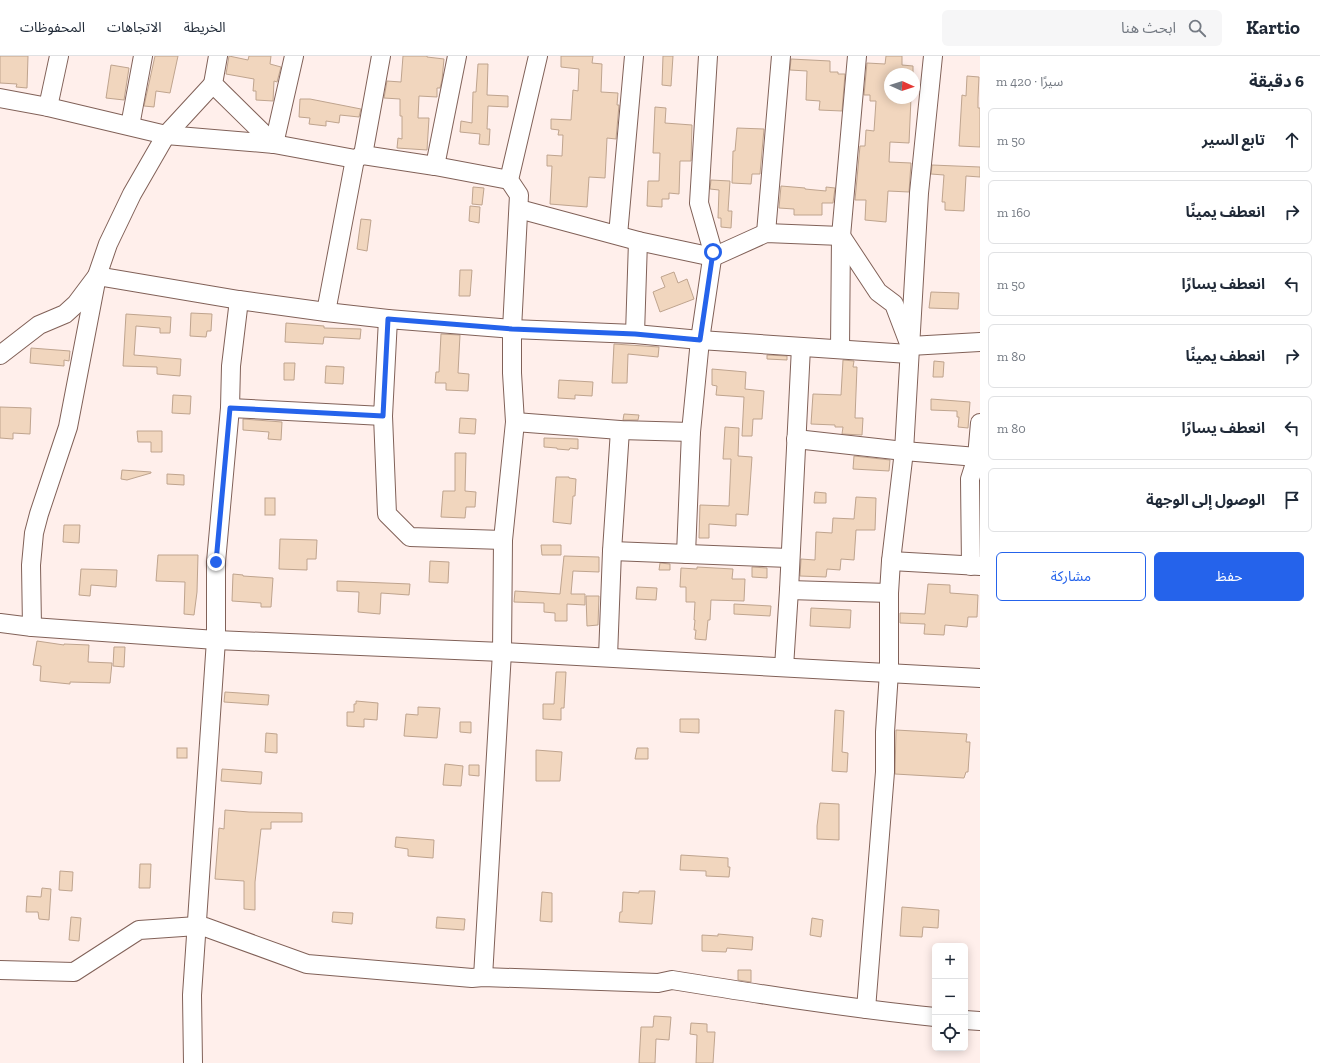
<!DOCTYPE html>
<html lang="ar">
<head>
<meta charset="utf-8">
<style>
	:root { --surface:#fff; --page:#f6f6f7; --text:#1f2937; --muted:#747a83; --line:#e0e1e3; --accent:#2563eb }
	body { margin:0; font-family:"Zilla Slab","Noto Sans Arabic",serif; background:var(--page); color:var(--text); direction:rtl }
	.controls { position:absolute; right:12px; bottom:12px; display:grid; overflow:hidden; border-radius:6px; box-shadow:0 2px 10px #0003 }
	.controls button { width:36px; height:36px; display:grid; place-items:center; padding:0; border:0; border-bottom:1px solid var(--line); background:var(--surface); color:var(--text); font:20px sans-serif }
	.compass { position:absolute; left:884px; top:12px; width:36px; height:36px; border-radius:50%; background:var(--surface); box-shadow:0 2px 10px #0003; rotate:93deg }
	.stop { position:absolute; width:12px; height:12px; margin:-9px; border:3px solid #2563eb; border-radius:50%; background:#fff }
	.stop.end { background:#2563eb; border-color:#fff; box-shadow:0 1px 4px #0008 }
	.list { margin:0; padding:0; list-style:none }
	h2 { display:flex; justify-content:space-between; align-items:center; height:52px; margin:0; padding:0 16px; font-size:17px }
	h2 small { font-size:13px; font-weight:400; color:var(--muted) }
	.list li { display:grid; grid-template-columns:26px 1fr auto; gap:12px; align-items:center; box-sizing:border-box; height:64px; margin:0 8px 8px; padding:0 8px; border:1px solid var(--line); border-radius:6px }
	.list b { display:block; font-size:15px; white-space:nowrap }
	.list em { font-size:13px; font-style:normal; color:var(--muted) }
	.actions { display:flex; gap:8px; padding:12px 16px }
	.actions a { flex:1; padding:9px 0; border:1px solid var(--accent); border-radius:6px; text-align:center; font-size:14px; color:var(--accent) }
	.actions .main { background:var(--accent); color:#fff }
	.icon { flex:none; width:22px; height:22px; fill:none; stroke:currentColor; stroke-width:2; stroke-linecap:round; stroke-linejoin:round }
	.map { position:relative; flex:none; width:980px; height:1007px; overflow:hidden; direction:ltr }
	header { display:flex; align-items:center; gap:24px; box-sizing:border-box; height:56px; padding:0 20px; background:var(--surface); border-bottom:1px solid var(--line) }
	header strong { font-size:19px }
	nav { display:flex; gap:22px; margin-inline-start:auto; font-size:14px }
	.search { width:280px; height:36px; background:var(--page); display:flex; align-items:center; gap:10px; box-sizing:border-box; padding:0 14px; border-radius:6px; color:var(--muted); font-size:15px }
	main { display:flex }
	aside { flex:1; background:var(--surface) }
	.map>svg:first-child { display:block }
	.building { fill:#f1d6be; stroke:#bfa48e }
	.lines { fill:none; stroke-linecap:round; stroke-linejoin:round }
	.minor-casing { stroke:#816158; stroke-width:20 }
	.minor { stroke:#fff; stroke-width:18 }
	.route { stroke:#2563eb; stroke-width:5 }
</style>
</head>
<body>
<header>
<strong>Kartio</strong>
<div class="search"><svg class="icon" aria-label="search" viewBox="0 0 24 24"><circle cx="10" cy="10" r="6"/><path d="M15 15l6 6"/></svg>ابحث هنا</div>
<nav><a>الخريطة</a><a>الاتجاهات</a><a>المحفوظات</a></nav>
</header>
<main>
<aside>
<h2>6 دقيقة<small>سيرًا · 420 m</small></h2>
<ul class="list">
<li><svg class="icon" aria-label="ahead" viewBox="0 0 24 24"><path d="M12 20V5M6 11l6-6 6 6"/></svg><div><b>تابع السير</b></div><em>50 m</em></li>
<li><svg class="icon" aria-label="right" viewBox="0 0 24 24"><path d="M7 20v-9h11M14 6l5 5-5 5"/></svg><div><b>انعطف يمينًا</b></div><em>160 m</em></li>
<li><svg class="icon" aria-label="left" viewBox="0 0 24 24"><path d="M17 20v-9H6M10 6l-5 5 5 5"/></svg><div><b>انعطف يسارًا</b></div><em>50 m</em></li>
<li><svg class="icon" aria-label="right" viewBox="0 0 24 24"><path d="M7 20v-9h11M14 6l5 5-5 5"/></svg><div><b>انعطف يمينًا</b></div><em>80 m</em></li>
<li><svg class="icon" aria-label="left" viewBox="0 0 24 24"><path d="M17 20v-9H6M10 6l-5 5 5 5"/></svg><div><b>انعطف يسارًا</b></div><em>80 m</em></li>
<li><svg class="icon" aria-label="arrive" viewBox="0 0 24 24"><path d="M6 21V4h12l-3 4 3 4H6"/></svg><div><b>الوصول إلى الوجهة</b></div></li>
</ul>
<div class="actions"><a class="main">حفظ</a><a>مشاركة</a></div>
</aside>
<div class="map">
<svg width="980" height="1007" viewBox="0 0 980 1007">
	<rect width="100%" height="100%" fill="#ffefeb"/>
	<g class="building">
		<polygon points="0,0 28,0 27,32 16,31 17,28 0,27"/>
		<polygon points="155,0 178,0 170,37 156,35 154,51 144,50"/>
		<polygon points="229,0 248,4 249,0 271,0 270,8 281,11 277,26 274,25 273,45 256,44 256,35 253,35 254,23 226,18"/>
		<polygon points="403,0 427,0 427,1 444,3 442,24 440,32 437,32 437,41 419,40 418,62 429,62 427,94 397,92 398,82 402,83 402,60 400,60 400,43 384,42 387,25 401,26"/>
		<polygon points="561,0 593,0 592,7 602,8 601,36 618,37 617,49 619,49 616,83 607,82 605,122 589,121 587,151 550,148 552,110 547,110 547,99 562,100 563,79 558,79 559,74 551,73 551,63 571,64 573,34 578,35 579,13 561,11"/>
		<polygon points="663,0 673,0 671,30 662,29"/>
		<polygon points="886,0 902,0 902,9 913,10 913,18 890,18 890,42 911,42 909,87 890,86 889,106 911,107 909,136 888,135 886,166 865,164 866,144 855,144 860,90 865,90 866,74 874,75 876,45 870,45 870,39 864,39 867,7 885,8"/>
		<polygon points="791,3 830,5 830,16 838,16 838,18 845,18 842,55 819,54 820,45 806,44 807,15 790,14"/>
		<polygon points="478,8 488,8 487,39 508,40 508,51 488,50 487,73 490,73 489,89 479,88 480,78 460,76 461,65 472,67 473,36 476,36"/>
		<polygon points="111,9 129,12 124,44 106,42"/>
		<polygon points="967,20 979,21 978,42 978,52 980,52 980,91 959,90 962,39 966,40"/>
		<polygon points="300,43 310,43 361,53 359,61 340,59 339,67 326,65 326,70 309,68 310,62 299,61"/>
		<polygon points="655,51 666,52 665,67 692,69 691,105 680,105 679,138 669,137 669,143 662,143 662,151 647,150 648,125 659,125 660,97 653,97"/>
		<polygon points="737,72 764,73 760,118 752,118 751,128 732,127 733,95 735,95"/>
		<polygon points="932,109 980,111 980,121 966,120 964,155 945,154 945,146 942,146 944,119 931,118"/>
		<polygon points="711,124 730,125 728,155 732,155 731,172 721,171 721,162 718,162 719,134 710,133"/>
		<polygon points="781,130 805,132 805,133 826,135 826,131 835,132 833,147 822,147 822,159 794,159 794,153 779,152"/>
		<polygon points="473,131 484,132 482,149 472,148"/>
		<polygon points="470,150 480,151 479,167 469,165"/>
		<polygon points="361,163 371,164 367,195 357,193"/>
		<polygon points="460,214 472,214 470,240 459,240"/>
		<polygon points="674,216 678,227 687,223 694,243 660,256 653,236 665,231 661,221"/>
		<polygon points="931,236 959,237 958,253 929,252"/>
		<polygon points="191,257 212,258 211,275 207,275 206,281 190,280"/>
		<polygon points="126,258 171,261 170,277 160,277 160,272 136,270 134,299 181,303 180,320 157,318 157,311 123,310"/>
		<polygon points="286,267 324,270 324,272 361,273 360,283 324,281 323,288 285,286"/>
		<polygon points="441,278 460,279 458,317 469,318 468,335 446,334 446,327 435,327 436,316 439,316"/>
		<polygon points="614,288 659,291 658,301 628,298 627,327 612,327"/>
		<polygon points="31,292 70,295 69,305 64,304 64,310 30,307"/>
		<polygon points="767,299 787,300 787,304 767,303"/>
		<polygon points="843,304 854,305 853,311 857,311 855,362 863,362 862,379 842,378 843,371 835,371 835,369 811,368 813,338 841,339"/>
		<polygon points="934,305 944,306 943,321 933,321"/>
		<polygon points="284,307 295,307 294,324 284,324"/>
		<polygon points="326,310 344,311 343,328 325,327"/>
		<polygon points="712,313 746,316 745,333 764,335 762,363 753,363 752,380 742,380 744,341 716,339 717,330 712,329"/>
		<polygon points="559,324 593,326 592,340 575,339 575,343 558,342"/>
		<polygon points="173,339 191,340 190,358 172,357"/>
		<polygon points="931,343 970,346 968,372 958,371 959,361 957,361 957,355 931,354"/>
		<polygon points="0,351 31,352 30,378 13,377 13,383 0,382"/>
		<polygon points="624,358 639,359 638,364 623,364"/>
		<polygon points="460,362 476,363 475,378 459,377"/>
		<polygon points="243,363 282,366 281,384 268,383 269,376 243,374"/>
		<polygon points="725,371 739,372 738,400 752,401 748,459 736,458 736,470 709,468 709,482 699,482 700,449 729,450 731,403 723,403"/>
		<polygon points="137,375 162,375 162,396 151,396 151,386 138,386"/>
		<polygon points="544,382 578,383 578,393 570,392 569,394 557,393 557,392 544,391"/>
		<polygon points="455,397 466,397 465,435 476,436 475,451 466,451 465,462 441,461 443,435 455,435"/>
		<polygon points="854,400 890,404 889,415 853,413"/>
		<polygon points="122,414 151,416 151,417 127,424 121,423"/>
		<polygon points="167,418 184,419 184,429 167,428"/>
		<polygon points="556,421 569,421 569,422 576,423 575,440 573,440 571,468 553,466"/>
		<polygon points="815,436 826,437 826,447 814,447"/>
		<polygon points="856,441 876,442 875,474 856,474 854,504 841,503 840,514 827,513 826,521 800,520 801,503 815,504 816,476 832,477 833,462 854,463"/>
		<rect x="265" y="442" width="10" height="17"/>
		<polygon points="64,469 80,469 79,487 63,486"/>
		<polygon points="280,483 317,484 316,503 307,503 307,514 279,513"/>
		<polygon points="541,489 561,489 561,499 542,499"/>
		<polygon points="158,499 198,499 197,536 194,559 184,558 185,526 156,525"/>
		<polygon points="564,500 599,501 599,516 573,515 571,538 585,538 585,549 567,548 567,565 555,565 555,557 544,556 544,547 514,546 515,535 560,538"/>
		<polygon points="430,505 449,506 448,527 429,526"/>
		<polygon points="660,507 670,508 670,514 659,514"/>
		<polygon points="697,511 733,513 732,523 745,523 744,545 711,544 710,564 708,564 706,584 695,583 696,574 694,574 695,564 694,564 695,546 686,546 686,531 680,531 681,512 697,513"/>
		<polygon points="752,511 767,512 767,522 752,521"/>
		<polygon points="81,513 117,514 116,531 91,529 90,540 79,539"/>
		<polygon points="233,518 243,519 243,520 273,522 271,551 261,551 261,547 232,545"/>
		<polygon points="337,525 410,528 409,539 381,537 380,558 358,556 359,536 337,535"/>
		<polygon points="928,528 950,529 950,537 978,539 977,561 968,561 967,571 945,569 944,579 924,578 925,568 900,567 900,557 925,558"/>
		<polygon points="637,531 657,532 656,544 636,543"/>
		<polygon points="586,540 599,540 598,569 587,570"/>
		<polygon points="734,548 771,550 770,560 734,558"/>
		<polygon points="811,552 851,554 850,572 810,570"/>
		<polygon points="37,585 64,589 64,588 89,589 88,606 112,607 110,627 70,626 70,628 40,625 41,610 33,609"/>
		<polygon points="114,591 125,591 124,611 113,610"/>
		<polygon points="556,616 566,616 564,652 561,652 561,664 543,663 543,648 554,648"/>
		<polygon points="225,636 269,639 268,649 224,646"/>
		<polygon points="356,645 378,647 377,664 364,663 364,671 347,670 347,656 354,656 354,648 356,648"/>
		<polygon points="418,651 440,652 437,682 404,680 406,658 418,659"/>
		<polygon points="835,654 844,655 842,696 848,697 847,716 832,715"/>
		<polygon points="680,663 699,663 699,677 680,676"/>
		<polygon points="460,666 471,666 471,677 460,676"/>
		<polygon points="896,674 967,678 966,686 970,686 968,716 966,716 964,722 895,718"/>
		<polygon points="266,677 277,678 277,697 265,696"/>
		<rect x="177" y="692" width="10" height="10"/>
		<polygon points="637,692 648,692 648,703 635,703"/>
		<polygon points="536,694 562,696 560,725 536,725"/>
		<polygon points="445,708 463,710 461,730 443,729"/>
		<polygon points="469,709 479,709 479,720 469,719"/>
		<polygon points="222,713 262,716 261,728 221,725"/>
		<polygon points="820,747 839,748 839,784 817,783 817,770"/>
		<polygon points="225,754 249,756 302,757 302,766 271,766 271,773 261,773 255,826 255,854 244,853 244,825 215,823 219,772 224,773"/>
		<polygon points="396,781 434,784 433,802 408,800 408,793 395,791"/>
		<polygon points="681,799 728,802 728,811 730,811 729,821 706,820 706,815 680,814"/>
		<polygon points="140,808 151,808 150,832 139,832"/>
		<polygon points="60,815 73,816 72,835 59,834"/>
		<polygon points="42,832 51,833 49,864 39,863 38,856 26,856 27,840 41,841"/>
		<polygon points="639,835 655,835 652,868 619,866 620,856 622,856 623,836 639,837"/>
		<polygon points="542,836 552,837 552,866 540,865"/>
		<polygon points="902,851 939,854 938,872 923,871 922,881 900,880"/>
		<polygon points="333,856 353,857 352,868 332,866"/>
		<polygon points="71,861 81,862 79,885 69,884"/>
		<polygon points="437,861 465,863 464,874 436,872"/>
		<polygon points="812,862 823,864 821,881 810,879"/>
		<polygon points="718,878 753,881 752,894 727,892 726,896 702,895 702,879 718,880"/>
		<polygon points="738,914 751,914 751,926 738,924"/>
		<polygon points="654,960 671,961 669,984 656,983 655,1007 639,1007 641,971 653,971"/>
		<polygon points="691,967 707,968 707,976 715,976 713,1007 696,1007 697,979 690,978"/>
	</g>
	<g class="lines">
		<defs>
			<g id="minor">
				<polyline points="218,0 213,28 274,88"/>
				<polyline points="0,42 48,51 166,79 274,88 355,103 363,99 435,110 509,124"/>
				<polyline points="48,51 59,0"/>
				<polyline points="130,70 143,0"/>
				<polyline points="274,88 294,0"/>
				<polyline points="363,99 381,0"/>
				<polyline points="435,110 457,0"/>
				<polyline points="519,153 638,185 713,201 766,177 841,180 878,236 894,248 910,290 980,286"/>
				<polyline points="766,177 781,0"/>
				<polyline points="618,179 634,0"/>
				<polyline points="326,256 388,263"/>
				<polyline points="635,278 638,185"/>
				<polyline points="840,293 841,180 857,0"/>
				<polyline points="0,299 39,269 65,258 76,248 97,220 239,244"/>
				<polyline points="230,352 383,360 388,263 512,273 635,278 700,284 909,298"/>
				<polyline points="383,360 387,458 410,481 503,484"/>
				<polyline points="515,366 620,374 691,376"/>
				<polyline points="796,383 904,395 977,401"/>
				<polyline points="612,495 790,502"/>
				<polyline points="686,498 691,376 700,284 713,196 699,147 708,0"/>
				<polyline points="891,505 980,510"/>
				<polyline points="971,510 970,423 977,401 980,367"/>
				<polyline points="789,534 889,537"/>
				<polyline points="0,567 32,571 216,584 502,596 980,622"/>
				<polyline points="32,571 31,509 34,477 39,458 68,371 97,220 108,188 132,138 166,79 213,28"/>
				<polyline points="608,601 612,495 620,374"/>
				<polyline points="784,611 789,534 801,291"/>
				<path d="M0,914L74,916L139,874L197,870L205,871L307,908L472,922L483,921L658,927L672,924C759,938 847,952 935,961"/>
				<polyline points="483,921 502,596 503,484 515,366 512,317 512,273 519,139 509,124 538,0"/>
				<polyline points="866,953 885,716 885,676 889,616 889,537 891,505 904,395 919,137 933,0"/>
				<polyline points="965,964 980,965"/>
				<polyline points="193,1007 192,939 216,584 216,506 230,352 231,310 239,244 326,256 355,103"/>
			</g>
		</defs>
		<use href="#minor" class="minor-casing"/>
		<use href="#minor" class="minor"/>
	</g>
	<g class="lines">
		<polyline class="route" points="216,506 230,352 383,360 388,263 512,273 635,278 700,284 713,196"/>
	</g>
</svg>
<div class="controls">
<button>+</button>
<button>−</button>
<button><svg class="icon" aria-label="locate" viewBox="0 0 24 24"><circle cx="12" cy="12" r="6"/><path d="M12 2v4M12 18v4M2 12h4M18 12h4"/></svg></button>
</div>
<svg class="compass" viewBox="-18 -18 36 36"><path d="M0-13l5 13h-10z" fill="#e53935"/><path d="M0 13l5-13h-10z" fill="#747a83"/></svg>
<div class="stop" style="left:713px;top:196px"></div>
<div class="stop end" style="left:216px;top:506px"></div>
</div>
</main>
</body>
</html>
